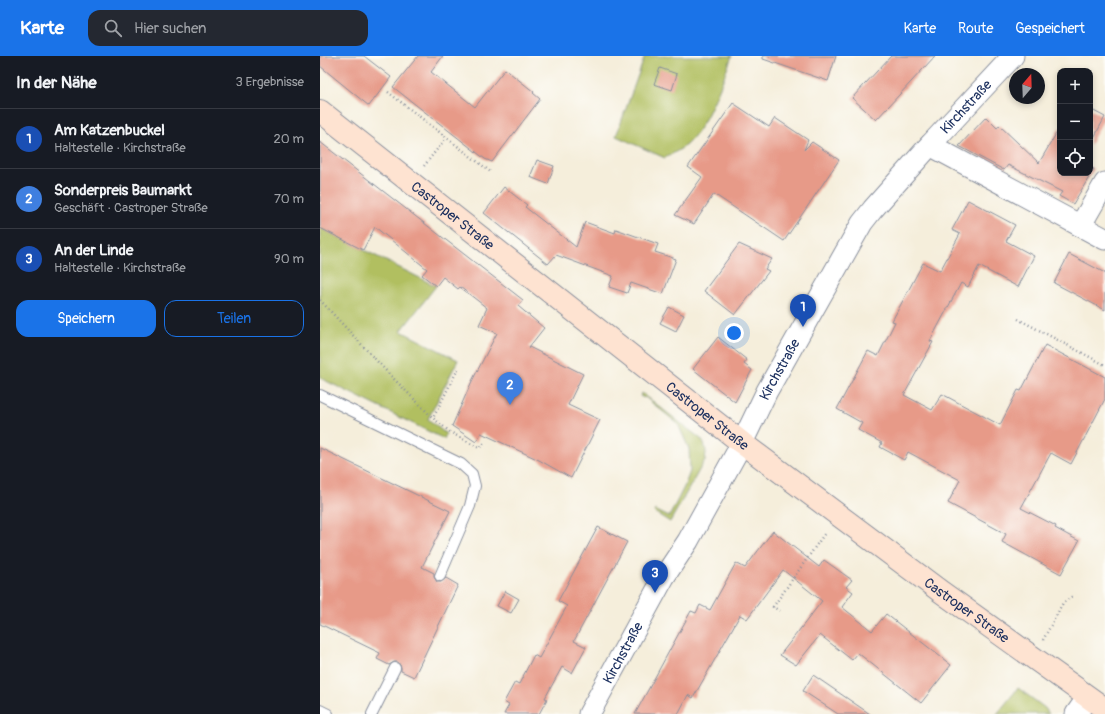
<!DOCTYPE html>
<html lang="de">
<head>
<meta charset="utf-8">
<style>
	:root { --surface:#171b24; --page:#242831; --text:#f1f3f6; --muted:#9ea1a6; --line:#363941; --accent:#1a73e8 }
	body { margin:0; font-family:Pangolin,sans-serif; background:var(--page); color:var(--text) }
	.controls { position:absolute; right:12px; top:12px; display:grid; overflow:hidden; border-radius:8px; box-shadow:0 2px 6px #0003 }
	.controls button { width:36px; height:36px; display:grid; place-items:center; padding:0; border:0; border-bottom:1px solid var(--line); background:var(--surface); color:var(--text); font:20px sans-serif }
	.compass { position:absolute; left:689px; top:12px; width:36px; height:36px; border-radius:50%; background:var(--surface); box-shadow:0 2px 6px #0003; rotate:19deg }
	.you { position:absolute; left:414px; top:277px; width:14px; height:14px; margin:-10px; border:3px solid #fff; border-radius:50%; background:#1a73e8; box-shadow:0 0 0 6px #1a73e833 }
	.badge { display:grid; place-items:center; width:26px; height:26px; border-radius:50%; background:var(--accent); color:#fff; font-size:13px; font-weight:700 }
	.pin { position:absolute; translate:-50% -33px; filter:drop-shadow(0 1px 2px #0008) }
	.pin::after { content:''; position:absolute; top:21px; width:14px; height:12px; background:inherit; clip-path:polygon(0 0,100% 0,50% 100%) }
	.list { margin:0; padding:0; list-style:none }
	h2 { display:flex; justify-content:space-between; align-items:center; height:52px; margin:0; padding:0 16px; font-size:17px }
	h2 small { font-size:13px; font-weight:400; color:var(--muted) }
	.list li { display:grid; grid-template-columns:26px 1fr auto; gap:12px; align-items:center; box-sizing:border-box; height:60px; padding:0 16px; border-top:1px solid var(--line) }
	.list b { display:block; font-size:15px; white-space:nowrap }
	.list p { margin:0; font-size:13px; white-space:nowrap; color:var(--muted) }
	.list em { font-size:13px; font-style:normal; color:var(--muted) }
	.actions { display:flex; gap:8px; padding:12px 16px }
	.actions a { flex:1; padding:9px 0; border:1px solid var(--accent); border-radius:12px; text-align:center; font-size:14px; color:var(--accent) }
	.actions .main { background:var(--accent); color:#fff }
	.icon { flex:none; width:22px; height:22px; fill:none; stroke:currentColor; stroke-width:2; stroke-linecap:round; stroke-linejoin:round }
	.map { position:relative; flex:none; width:785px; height:658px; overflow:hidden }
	header { display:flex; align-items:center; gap:24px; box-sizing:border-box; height:56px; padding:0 20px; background:var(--accent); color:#fff }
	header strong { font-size:19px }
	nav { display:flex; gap:22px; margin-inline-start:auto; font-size:14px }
	.search { width:280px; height:36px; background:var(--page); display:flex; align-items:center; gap:10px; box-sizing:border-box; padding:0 14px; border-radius:12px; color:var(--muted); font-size:15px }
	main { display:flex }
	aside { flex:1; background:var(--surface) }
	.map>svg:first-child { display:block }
	.green { fill:#b1bf61; stroke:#667760 }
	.building { fill:#e79a88 }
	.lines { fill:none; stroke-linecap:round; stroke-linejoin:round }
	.lane-casing { stroke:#888e9c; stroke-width:12 }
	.street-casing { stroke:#888e9c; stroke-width:23 }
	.secondary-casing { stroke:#888e9c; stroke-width:24 }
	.path { stroke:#888e9c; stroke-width:2.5; stroke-dasharray:1 3; stroke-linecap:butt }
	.lane { stroke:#fff; stroke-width:10 }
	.street { stroke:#fff; stroke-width:21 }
	.secondary { stroke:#fee3d1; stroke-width:22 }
	.labels { text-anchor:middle; stroke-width:4; stroke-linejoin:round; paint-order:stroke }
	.street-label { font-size:14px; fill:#1b2f5e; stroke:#fdfcf7 }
</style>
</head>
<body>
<header>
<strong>Karte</strong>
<div class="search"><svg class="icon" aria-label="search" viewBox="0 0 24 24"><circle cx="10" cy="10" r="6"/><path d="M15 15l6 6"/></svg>Hier suchen</div>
<nav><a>Karte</a><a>Route</a><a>Gespeichert</a></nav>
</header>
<main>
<aside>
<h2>In der Nähe<small>3 Ergebnisse</small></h2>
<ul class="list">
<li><span class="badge" style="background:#1a4fb4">1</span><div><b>Am Katzenbuckel</b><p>Haltestelle · Kirchstraße</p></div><em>20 m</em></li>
<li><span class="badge" style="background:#3f7fe0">2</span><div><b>Sonderpreis Baumarkt</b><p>Geschäft · Castroper Straße</p></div><em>70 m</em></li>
<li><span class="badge" style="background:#1a4fb4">3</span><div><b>An der Linde</b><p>Haltestelle · Kirchstraße</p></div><em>90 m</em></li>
</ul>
<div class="actions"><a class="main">Speichern</a><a>Teilen</a></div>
</aside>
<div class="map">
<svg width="785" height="658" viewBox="0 0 785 658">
	<rect width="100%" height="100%" fill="#fdfcf7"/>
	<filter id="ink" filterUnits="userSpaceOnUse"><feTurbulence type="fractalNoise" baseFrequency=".025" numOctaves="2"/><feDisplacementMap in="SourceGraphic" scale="8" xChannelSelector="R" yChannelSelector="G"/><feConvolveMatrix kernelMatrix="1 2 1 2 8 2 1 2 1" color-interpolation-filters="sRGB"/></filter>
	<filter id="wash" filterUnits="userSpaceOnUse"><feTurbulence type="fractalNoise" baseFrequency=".012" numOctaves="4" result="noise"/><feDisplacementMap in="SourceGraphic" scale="16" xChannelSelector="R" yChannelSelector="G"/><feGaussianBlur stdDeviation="0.9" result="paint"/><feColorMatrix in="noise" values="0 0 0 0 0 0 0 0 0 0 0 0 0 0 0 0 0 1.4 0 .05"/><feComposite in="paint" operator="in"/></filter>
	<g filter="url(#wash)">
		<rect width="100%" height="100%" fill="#f5eedb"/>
		<g class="green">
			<path d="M325,0H412C402,26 387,70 366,89C360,94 352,98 345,102L296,80Z"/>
			<polygon points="0,172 116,230 81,275 138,304 108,363 126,378 124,383 0,322"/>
			<path d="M322,337L381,383C386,390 387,395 385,404L350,466L334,456L335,454L349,461L365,429L370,415L369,393L358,368L325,341L324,342L320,340Z"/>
			<polygon points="698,632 725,652 729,658 677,658"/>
		</g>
		<g id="blocks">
			<g class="building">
				<polygon points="0,0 44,0 71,21 49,50 0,10"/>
				<polygon points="98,0 123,0 111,16 155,51 185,13 214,36 213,37 220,43 172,106 165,103 73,31"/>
				<polygon points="443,0 516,0 508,25 443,3"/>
				<polygon points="571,0 615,0 556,64 532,42"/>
				<polygon points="340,12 357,18 352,34 334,28"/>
				<polygon points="413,47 449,71 455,62 488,84 484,94 492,86 519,104 464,185 394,138 374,168 355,159 382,121 368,111"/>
				<polygon points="770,53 785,61 770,89"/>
				<polygon points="666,61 677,72 679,69 719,107 740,71 740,117 770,117 770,111 774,113 753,148 739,140 742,136 688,109 684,114 639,90"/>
				<polygon points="0,86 203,244 198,250 224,272 209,291 263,318 248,349 280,364 251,422 219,404 161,377 156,386 132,370 152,325 177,277 159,269 167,252 140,231 138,233 123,221 116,230 102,219 107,213 55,171 43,194 0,172"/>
				<polygon points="217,104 234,110 228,128 210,121"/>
				<polygon points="184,131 207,149 205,151 256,191 265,166 295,177 296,173 338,188 335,196 356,203 343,238 311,227 307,237 289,231 293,220 236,199 228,208 164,157"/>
				<polygon points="648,144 695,169 686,185 714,200 698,231 659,210 648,231 641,227 610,285 613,286 584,339 612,354 622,338 680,369 698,334 701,335 725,289 785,321 785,343 751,408 731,397 701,452 736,470 735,472 759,485 741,518 682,486 686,478 628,447 640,424 588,396 584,404 560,391 562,387 538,374 542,367 517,353 548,295 558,300 575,266 572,265 603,207 620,215 640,178 632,174"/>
				<polygon points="419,188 452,203 445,213 449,215 415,259 384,235"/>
				<polygon points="749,198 785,217 785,254 734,227"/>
				<polygon points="349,251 364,259 356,275 340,267"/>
				<polygon points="398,281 427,304 424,308 432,314 415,346 373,313"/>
				<polygon points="0,392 130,455 102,511 114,517 114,521 117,526 121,526 126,522 138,529 94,621 81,615 81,611 78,606 74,606 69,609 57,603 60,597 0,568"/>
				<polygon points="278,471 307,486 254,585 266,591 252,617 242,611 225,642 227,643 219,658 184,658 189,649 184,646 195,626 199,628 214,599 219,602 247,550 238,545"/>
				<polygon points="453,475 499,511 504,504 532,524 526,531 533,536 522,551 552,575 566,558 631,609 601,647 538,597 532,604 500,579 476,609 460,599 502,545 463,514 427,563 420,559 373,642 368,639 358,658 315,658 371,555 376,557 380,549 390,554 416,507 425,512"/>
				<polygon points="185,535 199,543 191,557 177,550"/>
				<polygon points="493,619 550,658 518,658 483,635"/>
			</g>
		</g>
	</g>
	<g filter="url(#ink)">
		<use href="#blocks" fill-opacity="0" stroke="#888e9c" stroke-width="1"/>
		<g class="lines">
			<defs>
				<g id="lane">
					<polyline points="0,339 141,408 152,418 155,430 150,450 120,520"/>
					<polyline points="0,654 8,658"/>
					<polyline points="52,658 75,612"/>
				</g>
				<g id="street">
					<polyline points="610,89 785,183"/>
					<polyline points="759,169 766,160 785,127"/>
					<path id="s1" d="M269,658L344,521L368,485L422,387L447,335L542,167L553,153L610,89L693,0"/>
					<polyline points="756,658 768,641"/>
				</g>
				<g id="secondary">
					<path id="s2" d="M0,55L422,387L620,535L785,653"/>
				</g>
			</defs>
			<use href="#lane" class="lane-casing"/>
			<use href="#street" class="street-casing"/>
			<use href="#secondary" class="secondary-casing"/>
			<g class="path">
				<polyline points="68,36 172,117"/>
				<polyline points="104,110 126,82"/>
				<polyline points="0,244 69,318 113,362"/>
				<polyline points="698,263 785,309"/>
				<polyline points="138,313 113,362 130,376 159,392 166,386"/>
				<polyline points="460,555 453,551 505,477"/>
				<polyline points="723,584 743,547 754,539"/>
			</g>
			<use href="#lane" class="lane"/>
			<use href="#street" class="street"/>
			<use href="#secondary" class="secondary"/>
		</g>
	</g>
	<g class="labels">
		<g class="street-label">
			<text dy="5" stroke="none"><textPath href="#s1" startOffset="718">Kirchstraße</textPath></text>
			<text dy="5" stroke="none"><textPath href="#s2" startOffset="169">Castroper Straße</textPath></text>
			<text dy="5" stroke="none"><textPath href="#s1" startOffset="394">Kirchstraße</textPath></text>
			<text dy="5" stroke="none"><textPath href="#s2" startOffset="493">Castroper Straße</textPath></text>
			<text dy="5" stroke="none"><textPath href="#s2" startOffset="817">Castroper Straße</textPath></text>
			<text dy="5" stroke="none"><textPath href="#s1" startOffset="70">Kirchstraße</textPath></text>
		</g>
	</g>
</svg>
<div class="controls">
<button>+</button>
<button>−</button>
<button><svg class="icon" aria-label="locate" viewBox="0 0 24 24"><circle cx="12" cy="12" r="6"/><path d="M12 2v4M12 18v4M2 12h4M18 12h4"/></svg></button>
</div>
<svg class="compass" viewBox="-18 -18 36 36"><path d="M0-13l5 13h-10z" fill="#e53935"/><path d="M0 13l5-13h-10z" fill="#9ea1a6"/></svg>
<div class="you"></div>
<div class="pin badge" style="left:483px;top:271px;background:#1a4fb4">1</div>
<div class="pin badge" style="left:190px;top:349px;background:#3f7fe0">2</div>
<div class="pin badge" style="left:335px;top:537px;background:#1a4fb4">3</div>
</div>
</main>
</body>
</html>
